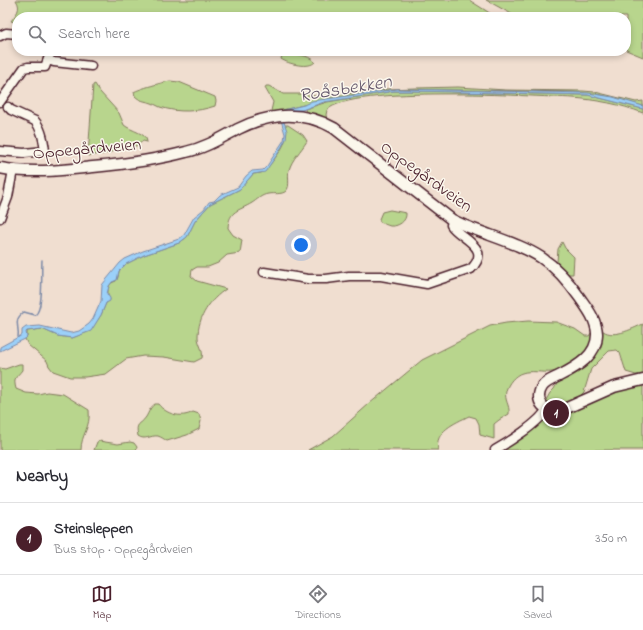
<!DOCTYPE html>
<html lang="en">
<head>
<meta charset="utf-8">
<style>
	:root { --surface:#fff; --page:#f2f2f3; --text:#2b2b33; --muted:#7c7c81; --line:#e1e1e2; --accent:#4a1f2b }
	body { margin:0; font-family:"Indie Flower",sans-serif; background:var(--page); color:var(--text) }
	.you { position:absolute; left:301px; top:245px; width:14px; height:14px; margin:-10px; border:3px solid #fff; border-radius:50%; background:#1a73e8; box-shadow:0 0 0 6px #1a73e833 }
	.badge { display:grid; place-items:center; width:26px; height:26px; border-radius:50%; background:var(--accent); color:#fff; font-size:13px; font-weight:700 }
	.pin { position:absolute; translate:-50% -50%; border:2px solid #fff; box-shadow:0 1px 4px #0006 }
	.list { margin:0; padding:0; list-style:none }
	h2 { display:flex; justify-content:space-between; align-items:center; height:52px; margin:0; padding:0 16px; font-size:17px }
	h2 small { font-size:13px; font-weight:400; color:var(--muted) }
	.list li { display:grid; grid-template-columns:26px 1fr auto; gap:12px; align-items:center; box-sizing:border-box; height:72px; padding:0 16px; border-top:1px solid var(--line) }
	.list b { display:block; font-size:15px; white-space:nowrap }
	.list p { margin:0; font-size:13px; white-space:nowrap; color:var(--muted) }
	.list em { font-size:13px; font-style:normal; color:var(--muted) }
	.icon { flex:none; width:22px; height:22px; fill:none; stroke:currentColor; stroke-width:2; stroke-linecap:round; stroke-linejoin:round }
	.map { position:relative; flex:none; width:643px; height:450px; overflow:hidden }
	.search { position:absolute; background:var(--surface); box-shadow:0 2px 6px #0003; left:12px; right:12px; top:12px; height:44px; display:flex; align-items:center; gap:10px; box-sizing:border-box; padding:0 14px; border-radius:16px; color:var(--muted); font-size:15px }
	.sheet { height:124px; background:var(--surface) }
	nav { display:flex; justify-content:space-around; align-items:center; box-sizing:border-box; height:56px; border-top:1px solid var(--line); background:var(--surface); font-size:11px; color:var(--muted) }
	nav a { display:grid; justify-items:center; gap:2px }
	nav .on { color:var(--accent) }
	.map>svg:first-child { display:block }
	.green { fill:#b8d58d; stroke:#817a5c }
	.water { fill:#9bd0f9; stroke:#7b89a7 }
	.lines { fill:none; stroke-linecap:round; stroke-linejoin:round }
	.stream { stroke:#7b89a7; stroke-width:1.5 }
	.minor-casing { stroke:#4a1f2b; stroke-width:11 }
	.major-casing { stroke:#4a1f2b; stroke-width:13 }
	.minor { stroke:#fbf7ec; stroke-width:8 }
	.major { stroke:#fbf7ec; stroke-width:10 }
	.labels { text-anchor:middle; stroke-width:3; stroke-linejoin:round; paint-order:stroke }
	.street-label { font-size:18px; fill:#4a1f2b; stroke:#fbf7ec }
	.water-label { font-size:19px; font-style:italic; fill:#625469; stroke:#fbf7ec }
</style>
</head>
<body>
<div class="map">
<svg width="643" height="450" viewBox="0 0 643 450">
	<rect width="100%" height="100%" fill="#f0ded0"/>
	<filter id="ink" filterUnits="userSpaceOnUse"><feTurbulence type="fractalNoise" baseFrequency=".025" numOctaves="2"/><feDisplacementMap in="SourceGraphic" scale="8" xChannelSelector="R" yChannelSelector="G"/><feConvolveMatrix kernelMatrix="1 2 1 2 8 2 1 2 1" color-interpolation-filters="sRGB"/></filter>
	<g filter="url(#ink)">
		<g class="green">
			<path d="M16,0H469L496,17H17V23L11,21C16,14 22,9 16,0Z"/>
			<polygon points="486,0 643,0 643,57 626,50 626,17 517,17"/>
			<path d="M285,54C294,54 308,54 315,62C309,69 288,64 281,59L282,55Z"/>
			<path d="M170,81L179,82L215,97L216,101L215,106C197,112 179,113 160,107C157,106 155,104 152,103C145,101 140,101 135,96L134,92C138,89 164,82 170,81Z"/>
			<path d="M95,84L100,92L119,113L124,125C131,131 147,133 147,142L143,141L136,146C123,143 122,148 111,152C104,155 96,154 88,156L93,85Z"/>
			<polygon points="266,86 269,86 283,94 300,94 322,97 386,89 416,88 458,87 506,90 583,91 595,92 636,102 643,101 643,106 601,95 574,92 397,89 332,98 287,109 283,110 282,113 273,112 271,111 273,102 265,88"/>
			<path d="M394,91H440L458,92L588,95L643,109V113C620,104 597,100 573,98C531,96 353,85 327,110L326,115L327,119L317,115L306,113L305,109L327,102Z"/>
			<path d="M284,125H288L303,135L307,141C301,151 292,159 289,170C287,176 291,186 286,191C282,195 273,193 268,194C261,195 257,200 252,203C239,211 229,210 228,228L233,235L242,240L240,253L227,255L218,263L208,267H197L192,270L191,276L197,281L226,289C210,300 198,316 198,337C198,344 204,350 202,358L194,362L164,357L143,356L126,359L106,374L85,377H70L53,371L49,366L47,361L28,345L25,339L27,337V331L42,329L58,336L72,338L90,331L101,315L106,303L110,300C107,294 107,289 111,283L116,281L118,277L119,271L126,264L144,255L179,243L187,237L195,221L210,204L240,189L253,174L261,173L266,170C275,157 292,142 284,125Z"/>
			<path d="M390,210L406,213C407,221 398,227 390,226C386,225 383,223 380,222L379,219L382,212Z"/>
			<polygon points="562,242 565,248 574,257 573,274 569,274 557,262 558,249"/>
			<path d="M528,321L556,322L575,329L585,336H589L591,333L592,334C591,354 571,368 552,372C543,373 530,370 522,373C515,375 508,383 506,391C504,401 510,404 509,414L499,420L494,424V439L480,435L479,424L476,418L469,416C455,423 434,431 438,450H308L333,436L369,404L422,360L490,326L506,323Z"/>
			<path d="M643,324V374L636,375L626,372L620,353L617,350L609,351L591,369L584,392L577,399L556,407H549L546,400L550,393L554,389L559,380L580,370L591,360L601,329C611,340 632,329 643,324Z"/>
			<path d="M19,364H22V370C16,378 13,377 16,389L26,393L38,394L47,392L63,394L89,410C91,428 81,434 81,450H0V368L5,369Z"/>
			<polygon points="643,384 643,450 500,450 549,415 554,417 564,415 609,395 621,387"/>
			<path d="M155,404H158C166,414 181,419 193,412L199,414L201,421L199,429L187,435L167,441C164,439 161,437 158,436C150,435 145,441 138,436C135,422 140,426 146,417C149,412 150,407 155,404Z"/>
			<polygon points="99,441 118,444 130,442 134,443 137,447 136,450 94,450 97,442"/>
		</g>
		<polygon class="water" points="397,89 588,93 613,97 643,106 643,109 588,95 412,91 394,91 363,96 324,102 302,110 287,111 285,112 283,119 287,131 286,139 279,152 265,172 253,174 240,189 210,204 195,221 187,237 179,243 144,255 126,264 119,271 117,280 112,282 109,286 107,294 110,298 110,301 106,303 101,315 91,331 72,338 58,336 42,329 27,331 26,332 27,337 25,339 0,351 0,347 22,335 22,330 26,327 40,326 71,333 79,331 89,324 93,319 101,301 102,285 120,263 125,259 143,251 179,239 184,235 194,217 204,209 209,202 214,201 220,195 238,187 246,176 252,171 263,170 267,166 284,140 285,134 281,120 283,110 304,105 312,101"/>
		<g class="lines">
			<path class="stream" d="M18,337C20,326 12,321 24,312L35,315C44,310 41,270 42,260"/>
			<defs>
				<g id="minor">
					<polyline points="0,36 6,33 17,34"/>
					<polyline points="48,60 54,62 91,66"/>
					<polyline points="0,102 24,68 28,67 45,67 51,51"/>
					<path d="M0,151L24,153L45,151C44,142 42,129 35,121L11,110L8,107"/>
					<polyline points="0,218 8,197 13,170"/>
					<path d="M264,272L308,279H326L349,276H381L427,284L471,269C493,247 460,239 451,225L453,220"/>
					<path d="M495,450C509,442 539,423 546,410"/>
				</g>
				<path id="major" d="M0,168C31,174 63,170 93,167C125,164 156,160 186,152C205,148 221,138 238,129C270,113 302,110 334,128L451,219C463,226 477,230 490,235C534,251 552,258 580,298C587,308 596,319 597,333C598,355 577,367 559,376C553,379 546,381 542,387C533,401 546,414 560,411L614,387L643,380"/>
			</defs>
			<use href="#minor" class="minor-casing"/>
			<use href="#major" class="major-casing"/>
			<use href="#minor" class="minor"/>
			<use href="#major" class="major"/>
		</g>
	</g>
	<g class="labels">
		<g class="street-label">
			<text transform="translate(87 148) rotate(-5)" y="6">Oppegårdveien</text>
			<text transform="translate(427 176) rotate(36)" y="6">Oppegårdveien</text>
		</g>
		<g class="water-label">
			<text transform="translate(345 87) rotate(-9)" y="7">Roåsbekken</text>
		</g>
	</g>
</svg>
<div class="you"></div>
<div class="pin badge" style="left:556px;top:413px">1</div>
<div class="search"><svg class="icon" aria-label="search" viewBox="0 0 24 24"><circle cx="10" cy="10" r="6"/><path d="M15 15l6 6"/></svg>Search here</div>
</div>
<section class="sheet">
<h2>Nearby<small></small></h2>
<ul class="list">
<li><span class="badge">1</span><div><b>Steinsleppen</b><p>Bus stop · Oppegårdveien</p></div><em>350 m</em></li>
</ul>
</section>
<nav>
<a class="on"><svg class="icon" aria-label="map" viewBox="0 0 24 24"><path d="M3 6l6-2 6 2 6-2v14l-6 2-6-2-6 2zM9 4v14M15 6v14"/></svg>Map</a>
<a><svg class="icon" aria-label="directions" viewBox="0 0 24 24"><path d="M12 3l9 9-9 9-9-9zM9 14v-3h6M13 9l2 2-2 2"/></svg>Directions</a>
<a><svg class="icon" aria-label="saved" viewBox="0 0 24 24"><path d="M7 4h10v16l-5-4-5 4z"/></svg>Saved</a>
</nav>
</body>
</html>
